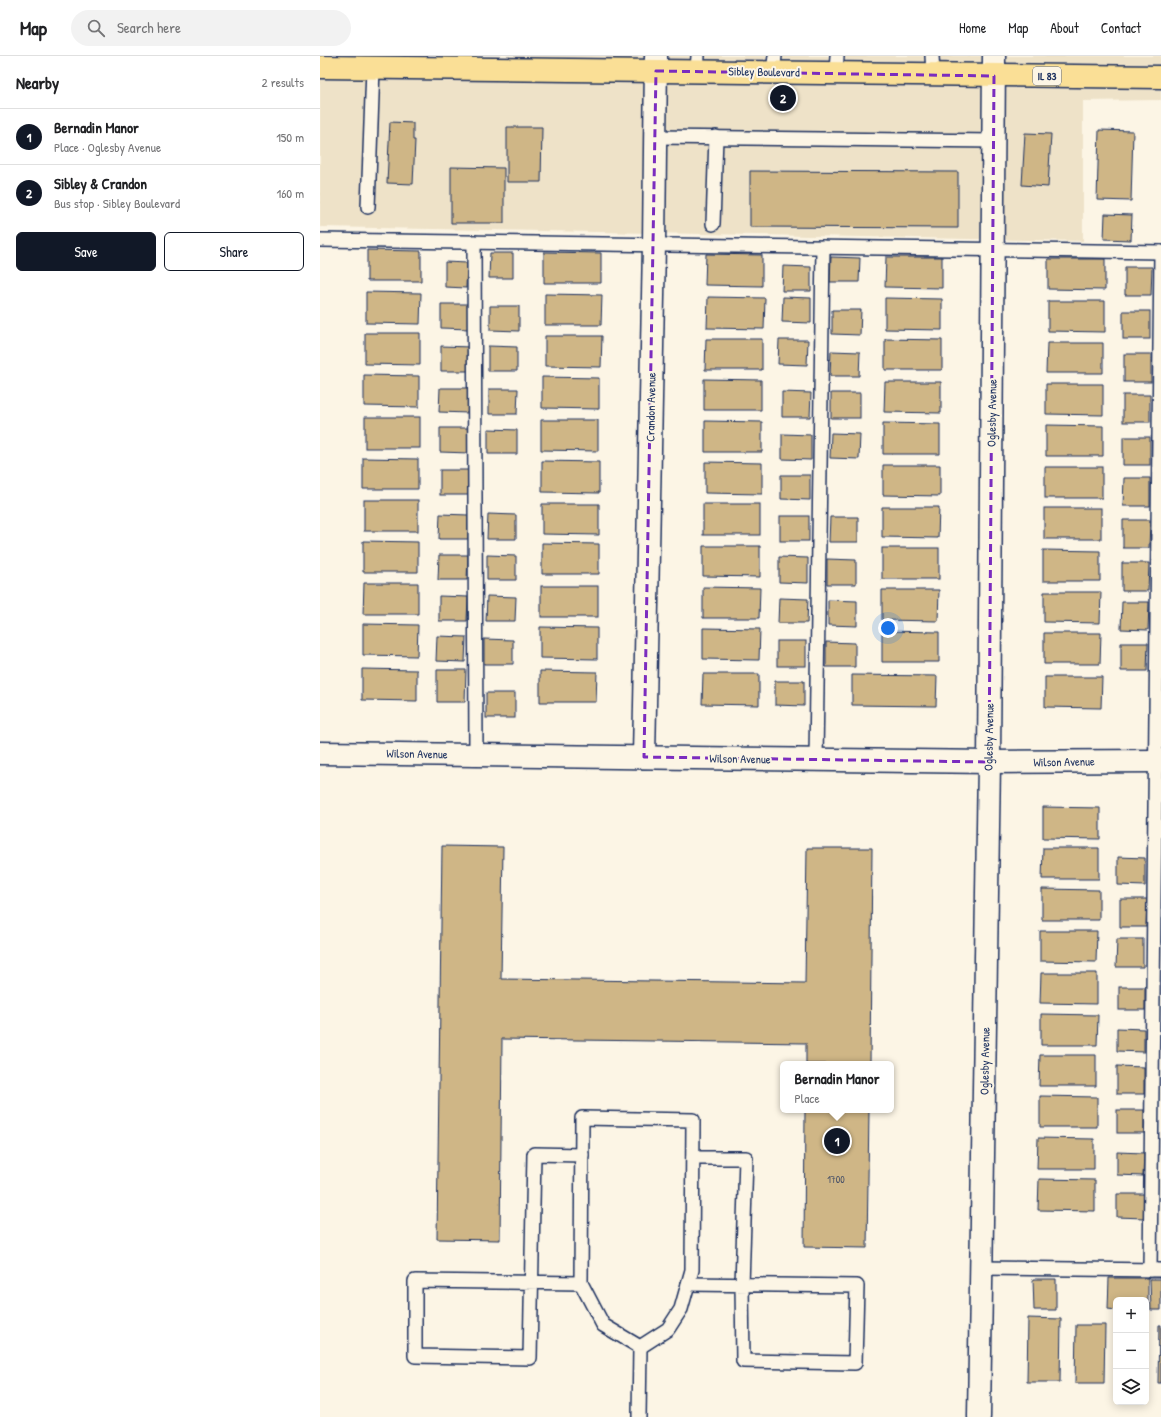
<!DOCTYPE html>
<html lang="en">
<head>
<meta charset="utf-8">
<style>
	:root { --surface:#fff; --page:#f2f2f2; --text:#202124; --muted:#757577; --line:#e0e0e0; --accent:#111827 }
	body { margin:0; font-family:"Patrick Hand",sans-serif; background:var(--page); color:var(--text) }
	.controls { position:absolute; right:12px; bottom:12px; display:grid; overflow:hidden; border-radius:6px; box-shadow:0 2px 10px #0003 }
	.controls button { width:36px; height:36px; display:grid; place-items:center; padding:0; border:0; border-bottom:1px solid var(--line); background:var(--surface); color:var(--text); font:20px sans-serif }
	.you { position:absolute; left:568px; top:572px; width:14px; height:14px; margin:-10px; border:3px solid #fff; border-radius:50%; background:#1a73e8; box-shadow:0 0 0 6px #1a73e833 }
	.badge { display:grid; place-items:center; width:26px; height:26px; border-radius:50%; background:var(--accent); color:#fff; font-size:13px; font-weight:700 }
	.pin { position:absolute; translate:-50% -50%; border:2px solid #fff; box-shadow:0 1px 4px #0006 }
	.popup { position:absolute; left:460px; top:1005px; width:114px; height:52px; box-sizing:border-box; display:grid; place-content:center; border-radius:6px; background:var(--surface); filter:drop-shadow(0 1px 3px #0005); font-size:13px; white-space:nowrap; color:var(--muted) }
	.popup b { font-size:15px; color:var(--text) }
	.popup::after { content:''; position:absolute; left:50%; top:100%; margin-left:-8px; border:8px solid transparent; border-top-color:var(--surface) }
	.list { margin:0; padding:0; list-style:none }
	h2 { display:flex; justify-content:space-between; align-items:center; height:52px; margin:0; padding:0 16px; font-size:17px }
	h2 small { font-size:13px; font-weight:400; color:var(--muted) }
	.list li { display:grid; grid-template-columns:26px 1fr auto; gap:12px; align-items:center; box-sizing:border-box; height:56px; padding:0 16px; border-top:1px solid var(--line) }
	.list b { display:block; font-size:15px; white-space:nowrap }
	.list p { margin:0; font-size:13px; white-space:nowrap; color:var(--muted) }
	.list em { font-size:13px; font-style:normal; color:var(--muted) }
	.actions { display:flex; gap:8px; padding:12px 16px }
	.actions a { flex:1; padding:9px 0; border:1px solid var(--accent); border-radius:6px; text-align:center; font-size:14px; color:var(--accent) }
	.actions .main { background:var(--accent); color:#fff }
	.icon { flex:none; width:22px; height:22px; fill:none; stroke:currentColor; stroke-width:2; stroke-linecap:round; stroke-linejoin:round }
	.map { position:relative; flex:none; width:841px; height:1361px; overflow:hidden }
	header { display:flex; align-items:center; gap:24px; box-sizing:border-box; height:56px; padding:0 20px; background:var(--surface); border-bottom:1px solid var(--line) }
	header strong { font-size:19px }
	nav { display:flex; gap:22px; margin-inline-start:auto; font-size:14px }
	.search { width:280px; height:36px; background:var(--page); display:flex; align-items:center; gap:10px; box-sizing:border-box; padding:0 14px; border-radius:22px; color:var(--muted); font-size:15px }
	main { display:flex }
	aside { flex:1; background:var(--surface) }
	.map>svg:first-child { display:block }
	.built { fill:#eee2c8 }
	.building { fill:#cfb686; stroke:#1b2f5e }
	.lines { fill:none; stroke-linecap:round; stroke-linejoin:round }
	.lane-casing { stroke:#1b2f5e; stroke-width:16 }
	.street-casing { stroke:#1b2f5e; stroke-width:25 }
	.primary-casing { stroke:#1b2f5e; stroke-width:25 }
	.lane { stroke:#fcf5e5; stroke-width:13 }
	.street { stroke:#fcf5e5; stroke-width:22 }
	.primary { stroke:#fadf96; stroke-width:22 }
	.marked { fill:none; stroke:#7b2cbf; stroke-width:3; stroke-dasharray:8 5; stroke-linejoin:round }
	.labels { text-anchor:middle; stroke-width:4; stroke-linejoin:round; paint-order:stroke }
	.number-label { font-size:10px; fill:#485168 }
	.shield { fill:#fcf5e5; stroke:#5e6a86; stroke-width:1 }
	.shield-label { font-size:11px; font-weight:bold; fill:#1b2f5e }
	.street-label { font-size:12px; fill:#1b2f5e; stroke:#fcf5e5 }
</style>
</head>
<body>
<header>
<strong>Map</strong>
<div class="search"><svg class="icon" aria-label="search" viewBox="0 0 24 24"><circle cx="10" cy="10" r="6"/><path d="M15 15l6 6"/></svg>Search here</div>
<nav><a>Home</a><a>Map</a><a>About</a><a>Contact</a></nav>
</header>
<main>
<aside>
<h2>Nearby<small>2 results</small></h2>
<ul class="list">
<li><span class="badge">1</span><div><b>Bernadin Manor</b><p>Place · Oglesby Avenue</p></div><em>150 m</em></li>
<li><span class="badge">2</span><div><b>Sibley &amp; Crandon</b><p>Bus stop · Sibley Boulevard</p></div><em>160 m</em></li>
</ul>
<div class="actions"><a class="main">Save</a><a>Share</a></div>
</aside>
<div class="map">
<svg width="841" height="1361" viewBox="0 0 841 1361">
	<rect width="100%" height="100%" fill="#fcf5e5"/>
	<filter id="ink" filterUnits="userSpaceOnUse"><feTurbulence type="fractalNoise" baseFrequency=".025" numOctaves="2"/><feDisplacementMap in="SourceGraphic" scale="8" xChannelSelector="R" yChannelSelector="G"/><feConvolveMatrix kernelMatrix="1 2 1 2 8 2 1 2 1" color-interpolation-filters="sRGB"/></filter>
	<g filter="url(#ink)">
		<polygon class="built" points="0,0 841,0 841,44 763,45 763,185 0,171"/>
		<g class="building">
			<polygon points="70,66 93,67 93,84 95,84 93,128 67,127"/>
			<polygon points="187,71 222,71 221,126 187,126"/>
			<polygon points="779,74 813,75 811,145 777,144"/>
			<polygon points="705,77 731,78 728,131 702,129"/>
			<polygon points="131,111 184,112 184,167 131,167"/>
			<polygon points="430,115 638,116 638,172 430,171"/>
			<polygon points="785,158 812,159 811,184 784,183"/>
			<polygon points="47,194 101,195 101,225 47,225"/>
			<polygon points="224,196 281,197 281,227 224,227"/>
			<polygon points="170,197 193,197 193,222 169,222"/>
			<polygon points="386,198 442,199 442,230 385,229"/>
			<polygon points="511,201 540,202 539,226 510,226"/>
			<polygon points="566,201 622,201 622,232 565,231"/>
			<polygon points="728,203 785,203 785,234 728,233"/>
			<polygon points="125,206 147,207 146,232 125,231"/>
			<polygon points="463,210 491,211 491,235 462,235"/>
			<polygon points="805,211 832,211 831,239 805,239"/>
			<polygon points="46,236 101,237 100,268 46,267"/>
			<polygon points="225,238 282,239 281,269 225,269"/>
			<polygon points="388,241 445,242 444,273 387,272"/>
			<polygon points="463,241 491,242 491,267 462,266"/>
			<polygon points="565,242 622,243 622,274 565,273"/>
			<polygon points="728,245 785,245 785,276 728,275"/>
			<polygon points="121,248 150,248 150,273 121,272"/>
			<polygon points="170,250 199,250 199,275 170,274"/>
			<polygon points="512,254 541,254 540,279 512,278"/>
			<rect x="803" y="255" width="27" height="28"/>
			<polygon points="45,277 100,277 100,309 45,308"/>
			<polygon points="225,280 282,280 281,311 225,310"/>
			<polygon points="386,283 442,283 442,314 385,314"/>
			<polygon points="565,283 622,284 622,314 565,314"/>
			<polygon points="459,284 488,284 487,309 458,308"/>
			<polygon points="727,287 783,287 783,317 726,317"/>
			<polygon points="121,290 150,291 150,315 121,315"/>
			<polygon points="168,290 197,291 197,315 168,315"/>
			<polygon points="511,295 540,296 539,320 510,320"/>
			<rect x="804" y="298" width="27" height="28"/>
			<polygon points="44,319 99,320 99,351 44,350"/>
			<polygon points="222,321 279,322 279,353 222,352"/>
			<polygon points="384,323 441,324 441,354 384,354"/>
			<polygon points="565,326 621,326 621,357 564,356"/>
			<polygon points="726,328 783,328 783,359 726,358"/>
			<polygon points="120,332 148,332 148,357 119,356"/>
			<polygon points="169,333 198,333 197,358 169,358"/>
			<polygon points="462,336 491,337 490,361 462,361"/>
			<rect x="511" y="337" width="29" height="25"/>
			<rect x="803" y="339" width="27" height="27"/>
			<rect x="45" y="361" width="55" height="31"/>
			<polygon points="221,364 278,364 278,395 221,394"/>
			<polygon points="385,365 442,366 442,396 385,396"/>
			<polygon points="563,367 620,368 620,398 563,398"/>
			<polygon points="726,369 783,370 783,400 726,400"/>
			<polygon points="120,372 149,372 149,397 120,396"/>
			<polygon points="168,373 197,374 197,398 168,398"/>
			<polygon points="511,377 540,378 539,403 510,402"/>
			<polygon points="462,378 491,379 491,404 462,403"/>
			<rect x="803" y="381" width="27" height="28"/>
			<polygon points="43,402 98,403 98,433 43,433"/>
			<polygon points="222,405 279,406 279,437 222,436"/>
			<polygon points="385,406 442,407 442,438 385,437"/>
			<polygon points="563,409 620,409 620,440 563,439"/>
			<rect x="725" y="411" width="57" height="31"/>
			<rect x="120" y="414" width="29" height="25"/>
			<polygon points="461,419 490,419 490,444 461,443"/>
			<polygon points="804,422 830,422 830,450 803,450"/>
			<rect x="44" y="444" width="54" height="31"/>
			<polygon points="222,448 279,448 279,479 222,478"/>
			<rect x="383" y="448" width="57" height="31"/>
			<polygon points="562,451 619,451 618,482 562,481"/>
			<rect x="724" y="452" width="57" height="31"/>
			<polygon points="120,458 148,459 148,483 119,483"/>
			<polygon points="168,458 196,459 196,483 167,483"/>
			<rect x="460" y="460" width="29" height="25"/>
			<polygon points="510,461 538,461 538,486 509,486"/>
			<polygon points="803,464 830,464 829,492 803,492"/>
			<polygon points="43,485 98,486 98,516 43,516"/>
			<polygon points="222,487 279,488 279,518 222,518"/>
			<polygon points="383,490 440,490 440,521 383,520"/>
			<rect x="562" y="492" width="57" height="31"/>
			<polygon points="723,494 780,495 780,525 723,525"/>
			<polygon points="119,499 148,499 147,524 118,524"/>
			<polygon points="167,499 196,500 196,524 167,524"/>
			<polygon points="459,501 488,502 488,527 459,526"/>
			<polygon points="507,503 536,504 536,528 507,528"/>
			<polygon points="802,507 829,507 828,535 802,535"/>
			<polygon points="44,527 98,527 98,558 43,558"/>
			<rect x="221" y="530" width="57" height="31"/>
			<polygon points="383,531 440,532 439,562 383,562"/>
			<polygon points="562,534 619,534 618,565 562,564"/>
			<polygon points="724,536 781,536 780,567 724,566"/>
			<polygon points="119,540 148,541 147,565 119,565"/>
			<polygon points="167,540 196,541 195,565 166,565"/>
			<polygon points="459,542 488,543 487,567 458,567"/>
			<polygon points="508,544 537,545 537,570 508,569"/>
			<polygon points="802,546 829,546 828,574 801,573"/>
			<polygon points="43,568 98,569 97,600 43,599"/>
			<polygon points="220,571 277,572 277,603 220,602"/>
			<polygon points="383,572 440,573 439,604 383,603"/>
			<polygon points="562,575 619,576 619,606 562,606"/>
			<polygon points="724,577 781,577 780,608 724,608"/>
			<polygon points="117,580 146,581 145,606 116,605"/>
			<polygon points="164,583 193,584 193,608 164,608"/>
			<rect x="457" y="585" width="29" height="25"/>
			<polygon points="506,586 535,587 535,611 506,611"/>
			<polygon points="801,587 828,587 827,615 801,615"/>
			<polygon points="42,613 97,614 97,645 42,644"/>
			<polygon points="117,614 146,614 145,646 117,646"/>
			<polygon points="220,615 277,616 276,646 220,646"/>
			<polygon points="383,618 439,618 439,649 382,648"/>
			<polygon points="532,619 617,620 616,650 532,649"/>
			<polygon points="725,621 782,621 781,652 725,651"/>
			<polygon points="455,625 484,625 484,650 455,649"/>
			<rect x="166" y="637" width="29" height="25"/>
			<polygon points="723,751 780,752 780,783 723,782"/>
			<polygon points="122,790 183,791 181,923 485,927 487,792 552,792 550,1008 486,1008 486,987 182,983 180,1184 117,1183"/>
			<polygon points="723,792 779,792 779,823 722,823"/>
			<polygon points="798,801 825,802 825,830 798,829"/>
			<polygon points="722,833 779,834 779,864 722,864"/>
			<polygon points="800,843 827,843 826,871 800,871"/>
			<polygon points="720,875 777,875 776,906 720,905"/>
			<polygon points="797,883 823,883 823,911 796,911"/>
			<polygon points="721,917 777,917 777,948 720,947"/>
			<rect x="799" y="931" width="26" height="23"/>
			<polygon points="721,958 778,959 777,989 721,989"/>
			<polygon points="797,972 824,973 824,996 797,995"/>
			<polygon points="720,999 776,999 776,1030 719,1030"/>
			<polygon points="797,1010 824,1011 824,1038 797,1038"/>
			<polygon points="720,1040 777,1041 777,1071 720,1071"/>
			<polygon points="485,1054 549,1054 547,1192 484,1191"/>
			<rect x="797" y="1054" width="27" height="23"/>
			<polygon points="718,1082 774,1083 774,1113 717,1113"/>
			<polygon points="797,1096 824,1097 823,1120 797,1119"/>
			<polygon points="719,1123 775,1124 775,1155 718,1154"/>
			<polygon points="797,1138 824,1138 824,1162 797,1161"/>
			<polygon points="789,1222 828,1222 828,1254 826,1254 826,1244 796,1244 796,1254 788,1253"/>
			<polygon points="713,1223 736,1223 736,1254 714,1254"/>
			<polygon points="830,1223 841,1223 841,1254 831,1254"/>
			<polygon points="708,1262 741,1263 740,1326 707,1326"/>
			<polygon points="756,1269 785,1269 784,1327 755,1327"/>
			<polygon points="839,1269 841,1269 841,1327 838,1327"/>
		</g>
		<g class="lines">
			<defs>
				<g id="lane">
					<polyline points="612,0 613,18"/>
					<polyline points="377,15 378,0"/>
					<polyline points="453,16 455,0"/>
					<polyline points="516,17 517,0"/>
					<polyline points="335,81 674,85"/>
					<polyline points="48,151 53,12"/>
					<polyline points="393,168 396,81"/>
					<polyline points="0,184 841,196"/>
					<polyline points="154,186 156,699"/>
					<polyline points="496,704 503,191"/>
					<polygon points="262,1062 373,1064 372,1214 361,1253 348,1273 320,1291 283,1269 261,1227"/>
					<polyline points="663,1212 841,1214"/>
					<polyline points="830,1214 841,196"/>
					<polyline points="261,1227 95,1225 95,1300 210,1302 214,1098 262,1099"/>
					<polyline points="368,1228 537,1230 535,1307 423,1305 422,1229 426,1102 373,1102"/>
					<polyline points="319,1361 320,1291"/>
				</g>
				<g id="street">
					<polyline points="0,697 669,706 841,705"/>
					<polyline points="324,701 334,189 336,0"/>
					<polyline points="659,1361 669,706 674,0"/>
				</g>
				<polyline id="primary" points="0,11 841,21"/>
			</defs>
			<use href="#lane" class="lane-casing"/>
			<use href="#street" class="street-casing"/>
			<use href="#primary" class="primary-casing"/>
			<use href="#lane" class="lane"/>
			<use href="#street" class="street"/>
			<use href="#primary" class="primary"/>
		</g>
	</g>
	<path class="marked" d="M336,15L674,20L669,706L324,701Z"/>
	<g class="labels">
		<g class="number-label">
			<text x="516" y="1127">1700</text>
		</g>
		<rect class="shield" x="713" y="11" width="28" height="18" rx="3"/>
		<g class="shield-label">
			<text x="727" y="24">IL 83</text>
		</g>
		<g class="street-label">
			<text transform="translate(444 16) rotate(1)" y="4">Sibley Boulevard</text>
			<text transform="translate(331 351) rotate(-89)" y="4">Crandon Avenue</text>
			<text transform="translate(672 357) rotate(-89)" y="4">Oglesby Avenue</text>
			<text transform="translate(669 681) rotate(-89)" y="4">Oglesby Avenue</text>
			<text transform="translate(97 698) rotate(1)" y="4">Wilson Avenue</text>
			<text transform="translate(420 703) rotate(1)" y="4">Wilson Avenue</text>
			<text transform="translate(744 706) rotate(-1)" y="4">Wilson Avenue</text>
			<text transform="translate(665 1005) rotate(-89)" y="4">Oglesby Avenue</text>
		</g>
	</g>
</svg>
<div class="controls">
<button>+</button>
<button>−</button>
<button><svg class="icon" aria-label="layers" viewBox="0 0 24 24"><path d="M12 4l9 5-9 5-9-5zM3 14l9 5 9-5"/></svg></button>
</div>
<div class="you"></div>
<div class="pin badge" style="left:517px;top:1085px">1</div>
<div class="popup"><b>Bernadin Manor</b>Place</div>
<div class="pin badge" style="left:463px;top:42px">2</div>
</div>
</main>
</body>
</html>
